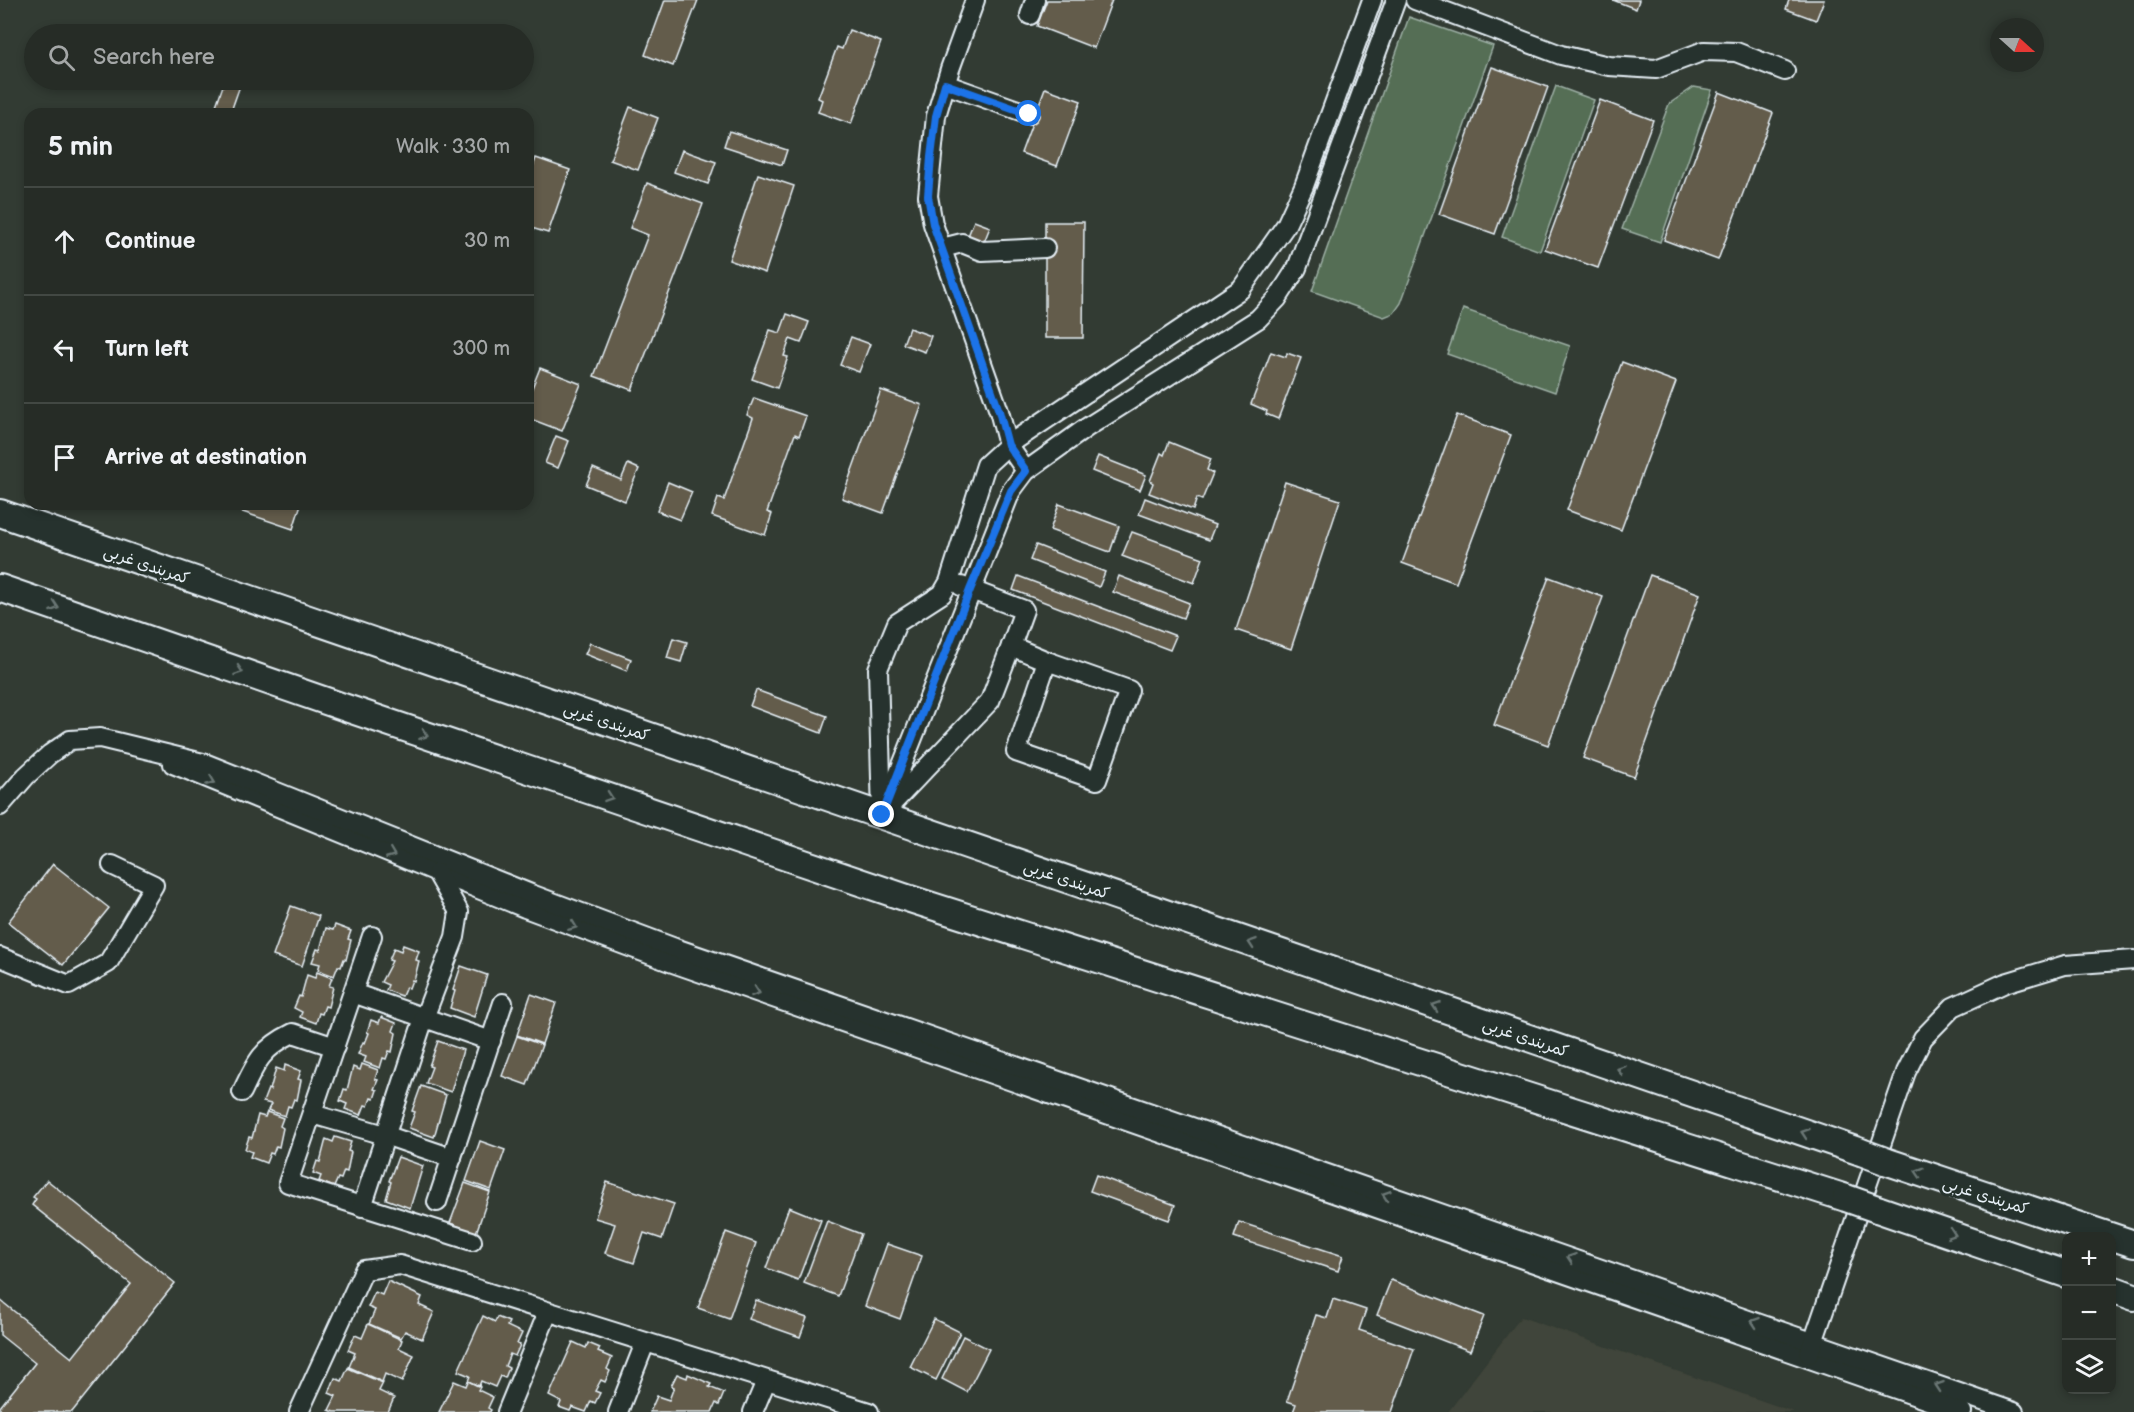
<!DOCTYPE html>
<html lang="en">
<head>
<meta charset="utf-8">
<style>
	:root { --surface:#262c26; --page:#323832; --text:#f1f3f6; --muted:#a4a7a7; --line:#424843 }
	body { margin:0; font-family:"Balsamiq Sans","Playpen Sans Arabic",sans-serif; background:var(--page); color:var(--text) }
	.controls { position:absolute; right:18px; bottom:18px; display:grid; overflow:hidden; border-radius:12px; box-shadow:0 3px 9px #0003 }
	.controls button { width:54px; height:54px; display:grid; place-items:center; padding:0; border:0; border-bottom:2px solid var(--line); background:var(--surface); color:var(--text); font:30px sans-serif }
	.compass { position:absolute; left:1990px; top:18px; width:54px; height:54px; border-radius:50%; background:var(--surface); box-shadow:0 3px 9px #0003; rotate:111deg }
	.stop { position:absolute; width:18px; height:18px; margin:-14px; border:4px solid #1a73e8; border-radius:50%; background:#fff }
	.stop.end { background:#1a73e8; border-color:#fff; box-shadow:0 2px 6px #0008 }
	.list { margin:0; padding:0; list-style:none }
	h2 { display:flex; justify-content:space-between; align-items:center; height:78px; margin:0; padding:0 24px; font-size:26px }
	h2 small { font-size:20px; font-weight:400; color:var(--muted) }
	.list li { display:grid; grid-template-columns:39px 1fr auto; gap:18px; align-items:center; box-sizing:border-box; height:108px; padding:0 24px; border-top:2px solid var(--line) }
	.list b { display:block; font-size:22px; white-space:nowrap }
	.list em { font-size:20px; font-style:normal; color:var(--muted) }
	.icon { flex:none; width:33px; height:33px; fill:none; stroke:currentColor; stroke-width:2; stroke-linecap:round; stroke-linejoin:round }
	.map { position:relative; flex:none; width:2134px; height:1412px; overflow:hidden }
	.search { position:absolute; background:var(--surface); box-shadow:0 3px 9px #0003; left:24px; top:24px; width:510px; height:66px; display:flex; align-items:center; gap:15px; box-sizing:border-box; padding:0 21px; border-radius:33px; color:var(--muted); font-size:22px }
	.panel { position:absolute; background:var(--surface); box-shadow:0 3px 9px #0003; left:24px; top:108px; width:510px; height:402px; border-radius:18px }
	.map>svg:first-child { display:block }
	.built { fill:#41453a }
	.green { fill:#546e54; stroke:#9eb0a6; stroke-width:1.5 }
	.building { fill:#635c4b; stroke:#e8f1f8; stroke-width:1.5 }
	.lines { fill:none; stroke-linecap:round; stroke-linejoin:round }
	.minor-casing { stroke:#e8f1f8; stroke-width:22 }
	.highway-casing { stroke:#e8f1f8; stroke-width:30 }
	.minor { stroke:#26332d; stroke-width:18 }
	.highway { stroke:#26332d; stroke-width:26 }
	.highway-bridge-casing { stroke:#e8f1f8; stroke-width:30; stroke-linecap:butt }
	.highway-bridge { stroke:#26332d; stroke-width:26 }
	.oneway { stroke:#6a7674 }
	.route { stroke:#1a73e8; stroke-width:8 }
	.labels { text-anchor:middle; stroke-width:6; stroke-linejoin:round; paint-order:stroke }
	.street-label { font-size:16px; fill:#e8f1f8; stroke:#26332d }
</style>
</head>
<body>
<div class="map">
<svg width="2134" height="1412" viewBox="0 0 2134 1412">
	<rect width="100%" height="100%" fill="#323b33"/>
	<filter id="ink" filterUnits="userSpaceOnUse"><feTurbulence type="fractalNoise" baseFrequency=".0167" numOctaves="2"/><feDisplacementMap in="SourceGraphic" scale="12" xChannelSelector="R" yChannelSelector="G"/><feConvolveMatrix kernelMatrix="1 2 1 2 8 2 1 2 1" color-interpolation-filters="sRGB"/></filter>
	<g filter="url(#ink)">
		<polygon class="built" points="1521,1317 1794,1412 1448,1412"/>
		<g class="green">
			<polygon points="1409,17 1493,46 1401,303 1394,313 1384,317 1312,291"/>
			<polygon points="1556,86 1594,100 1540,251 1502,237"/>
			<polygon points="1694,87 1712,90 1660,242 1622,229 1669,104"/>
			<polygon points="1463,309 1570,346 1555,392 1447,354"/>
		</g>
		<g class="building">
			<polygon points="665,0 698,0 673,66 645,55"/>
			<polygon points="1047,0 1112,0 1094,48 1037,26"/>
			<polygon points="1613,0 1639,0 1636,9"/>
			<polygon points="1789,0 1824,0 1816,20 1786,9"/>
			<polygon points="849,30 881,42 851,124 818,112 822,100 818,98 837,47 842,49"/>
			<polygon points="1492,67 1548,87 1495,234 1439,214"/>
			<polygon points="225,80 242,80 230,114 213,114"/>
			<polygon points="1045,88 1081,101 1057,166 1021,153"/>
			<polygon points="1719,92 1773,113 1718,260 1664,240"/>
			<polygon points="1600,100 1653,120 1598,268 1545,249"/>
			<polygon points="630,107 658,118 638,170 610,160"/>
			<polygon points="729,131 787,150 782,165 724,146"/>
			<polygon points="682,150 716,162 708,184 674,172"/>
			<polygon points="536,158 570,170 548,233 528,227 528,181"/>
			<polygon points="758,174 794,186 765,273 729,260"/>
			<polygon points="647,183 703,204 632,390 594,376 648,235 630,228"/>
			<polygon points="974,221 990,227 982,247 966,241"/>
			<polygon points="1045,222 1084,222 1083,338 1045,338"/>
			<polygon points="787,314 809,322 801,343 790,339 784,356 788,357 777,388 752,379 770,330 780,333"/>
			<polygon points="909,328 931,336 925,352 903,344"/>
			<polygon points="851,337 870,344 859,372 840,365"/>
			<polygon points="1271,352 1286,357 1287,353 1301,358 1278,419 1266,414 1267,411 1251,404"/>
			<polygon points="1622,362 1676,382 1621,530 1567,510"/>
			<polygon points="540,368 581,384 562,431 528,418 528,398"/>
			<polygon points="881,390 922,405 883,513 842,498"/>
			<polygon points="754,398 806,416 799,436 795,434 767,512 772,514 765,535 712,516 718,498 724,500 753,418 747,415"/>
			<polygon points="1457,415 1511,435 1456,583 1402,563"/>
			<polygon points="556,436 569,441 558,468 545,463"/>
			<polygon points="1169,442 1211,459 1207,470 1213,473 1202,500 1197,498 1193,510 1149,493 1153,483 1150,481 1161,453 1164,455"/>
			<polygon points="1098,456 1146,475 1140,490 1092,471"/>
			<polygon points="628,464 639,469 625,501 586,485 593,468 621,480"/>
			<polygon points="668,482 692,492 680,520 657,511"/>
			<polygon points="1285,482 1340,500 1291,649 1236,630"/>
			<polygon points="1145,498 1215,525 1209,540 1139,514"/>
			<polygon points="219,504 301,504 293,529"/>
			<polygon points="1059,504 1119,526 1110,552 1050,530"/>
			<polygon points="1132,532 1203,558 1194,583 1122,556"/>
			<polygon points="1036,545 1105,572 1099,587 1030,560"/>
			<polygon points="1650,575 1700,594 1634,777 1583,758"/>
			<polygon points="1018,576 1176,636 1170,650 1013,590"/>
			<polygon points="1119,576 1189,603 1183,618 1113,592"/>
			<polygon points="1549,577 1603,597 1548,745 1494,725"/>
			<polygon points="673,638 687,642 681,662 667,658"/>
			<polygon points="590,643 631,659 627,671 585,654"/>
			<polygon points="756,690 827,716 821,733 750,706"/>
			<polygon points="53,864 109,908 63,965 8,922"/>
			<polygon points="291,906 319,916 302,966 273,956"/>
			<polygon points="335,925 351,931 348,939 351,940 346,960 344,959 341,967 338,966 334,976 318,970 320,964 312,962 317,949 320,950 326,928 333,930"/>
			<polygon points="403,945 419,951 416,960 419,961 414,981 412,980 409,988 406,987 402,996 386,990 388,985 381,982 392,961 389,960 394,948 401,951"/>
			<polygon points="461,966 487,975 474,1017 450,1008 455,991 453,990"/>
			<polygon points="317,972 332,978 329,986 333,987 328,1007 325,1006 322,1014 319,1013 316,1023 300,1017 302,1012 294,1008 299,996 301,997 307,975 315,978"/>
			<polygon points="531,994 556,1003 542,1044 517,1035"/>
			<polygon points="381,1017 396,1023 393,1031 396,1033 392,1052 389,1051 386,1059 383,1058 380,1068 364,1062 366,1057 358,1054 363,1042 365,1043 369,1033 367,1032 371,1020 379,1023"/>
			<polygon points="517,1036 542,1045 527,1085 502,1076"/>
			<polygon points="438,1041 463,1050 451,1092 426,1083 432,1067 429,1066"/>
			<polygon points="362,1064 378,1070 375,1079 378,1080 374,1089 377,1090 374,1099 371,1098 368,1106 365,1105 361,1115 345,1109 347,1104 340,1101 344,1089 347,1090 353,1067 360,1070"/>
			<polygon points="285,1065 301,1071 298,1079 301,1080 297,1100 294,1099 291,1107 288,1106 285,1116 268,1110 271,1104 263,1102 268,1089 270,1090 276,1068 284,1071"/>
			<polygon points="421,1086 446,1095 434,1137 409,1128 415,1112 412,1111"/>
			<polygon points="267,1112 283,1118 280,1126 283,1128 279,1147 276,1146 273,1154 270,1153 266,1163 250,1157 252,1152 245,1149 249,1137 252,1138 258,1115 265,1117"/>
			<polygon points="335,1137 351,1142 348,1151 351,1152 347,1172 344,1171 341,1179 338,1178 334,1187 319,1181 321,1176 313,1173 317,1161 320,1162 326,1139 333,1142"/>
			<polygon points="480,1141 505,1150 491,1190 466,1181"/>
			<polygon points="398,1157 423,1166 410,1208 386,1199 391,1182 389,1181"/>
			<polygon points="1096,1175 1175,1205 1169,1220 1090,1191"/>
			<polygon points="47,1180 175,1283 72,1412 0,1412 0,1407 35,1363 0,1335 0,1300 72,1358 131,1284 32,1205 36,1199 33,1197"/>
			<polygon points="607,1182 674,1204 662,1239 644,1233 634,1263 605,1253 615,1224 595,1218"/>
			<polygon points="465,1183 490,1192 476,1233 450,1223"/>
			<polygon points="789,1207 821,1220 798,1280 766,1268"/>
			<polygon points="827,1221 861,1234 838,1296 804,1283"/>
			<polygon points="1239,1222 1343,1256 1338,1271 1234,1237"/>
			<polygon points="726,1232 756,1243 729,1319 698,1308"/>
			<polygon points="887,1244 922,1256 900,1319 865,1306"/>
			<polygon points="1391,1280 1484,1316 1470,1351 1377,1315"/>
			<polygon points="388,1281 422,1297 419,1305 434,1312 422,1339 405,1331 401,1338 369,1324 375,1310 368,1307 375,1292 382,1295"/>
			<polygon points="1333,1299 1366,1310 1359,1330 1414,1349 1392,1412 1293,1412 1296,1404 1287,1401 1316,1315 1327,1318"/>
			<polygon points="756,1300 807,1318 800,1337 749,1319"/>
			<polygon points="483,1316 495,1322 497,1317 509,1322 507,1326 522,1333 517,1344 520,1345 515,1356 510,1354 505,1366 509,1368 505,1378 500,1376 495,1387 481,1381 479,1386 468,1381 470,1376 458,1371"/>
			<polygon points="934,1319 960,1332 936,1380 910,1367"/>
			<polygon points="368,1324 402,1340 399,1348 414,1355 402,1382 385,1374 382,1382 349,1367 355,1353 348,1350 355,1335 362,1338"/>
			<polygon points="963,1336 989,1349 967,1392 942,1379"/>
			<polygon points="573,1342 586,1348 588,1343 600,1348 598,1352 612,1358 607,1369 610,1371 605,1382 601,1380 595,1391 600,1393 595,1403 591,1401 586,1412 572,1407 570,1411 559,1407 561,1402 549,1396"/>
			<polygon points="348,1368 383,1383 379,1391 394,1398 388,1412 334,1412 329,1410 336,1396 329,1393 335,1378 342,1381"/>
			<polygon points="677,1374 687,1378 688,1374 711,1384 709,1387 724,1393 719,1405 716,1403 712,1412 650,1412 657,1396 669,1400 674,1387 671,1386"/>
			<polygon points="454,1381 466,1386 468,1381 480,1387 478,1390 493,1397 488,1408 491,1410 490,1412 439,1412"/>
		</g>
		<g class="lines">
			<defs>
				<g id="minor">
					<polyline points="975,0 950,69 936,116 928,196 933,224 999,411 1008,445 1026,471"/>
					<polyline points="1415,0 1561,55 1609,66 1656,69 1704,51 1736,52 1785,71"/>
					<polyline points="1030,15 1035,0"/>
					<polyline points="945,84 1029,114"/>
					<polyline points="942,248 962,243 982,251 1045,248"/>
					<polyline points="961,586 1024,610 1011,646 1047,661"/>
					<polygon points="1047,661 1129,690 1097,780 1016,752"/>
					<polyline points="173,764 525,908 670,962 1962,1412"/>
					<polyline points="0,806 26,776 50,754 70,740 100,738 207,764 531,894 675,948 2014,1412"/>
					<polyline points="889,807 990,701 1011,646"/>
					<polyline points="885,808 1011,491 1026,471 1086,428 1258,319 1277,299 1297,268 1396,0"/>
					<polyline points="882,815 878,669 897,623 942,594 949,582 986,465 1008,445 1241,289 1286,225 1304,186 1372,0"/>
					<polyline points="372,936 288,1183 472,1241"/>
					<polyline points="0,957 69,985 108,963 154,885 112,865"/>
					<polyline points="353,993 491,1041"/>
					<path d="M242,1092C256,1062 262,1048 293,1033L335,1047"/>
					<polyline points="312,1114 385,1135 452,1158"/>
					<polyline points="437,1202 503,1003"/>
					<polyline points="362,1207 424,1018 455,937 459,912 437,873"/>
					<polyline points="1809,1354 1906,1072 1923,1038 1953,1007 2005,983 2065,965 2134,960"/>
					<polyline points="299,1412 364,1270 400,1265 869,1412"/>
					<polyline points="507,1412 548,1312"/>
					<polyline points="618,1412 645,1343"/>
					<polyline points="753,1412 766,1381"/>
				</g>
				<g id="highway">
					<polyline points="0,513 1861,1152"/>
					<polyline points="0,588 349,709 907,898 1846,1198"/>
					<polyline points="1885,1161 2134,1244"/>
					<polyline points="1877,1209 2066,1274"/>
					<polyline points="2112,1289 2134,1297"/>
				</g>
			</defs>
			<use href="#minor" class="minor-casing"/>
			<use href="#highway" class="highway-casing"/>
			<use href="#minor" class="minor"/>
			<use href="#highway" class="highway"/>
			<defs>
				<g id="highway-bridge">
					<polyline points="1861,1152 1885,1161"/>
					<polyline points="1846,1198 1877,1209"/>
				</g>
			</defs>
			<use href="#highway-bridge" class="highway-bridge-casing"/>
			<use href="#highway-bridge" class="highway-bridge"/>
		</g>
		<defs><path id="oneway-chevron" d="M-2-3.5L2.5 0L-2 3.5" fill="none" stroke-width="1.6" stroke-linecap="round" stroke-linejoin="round" transform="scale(1.5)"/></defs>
		<g class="oneway">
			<use href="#oneway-chevron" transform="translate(55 607) rotate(19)"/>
			<use href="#oneway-chevron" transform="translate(239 671) rotate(19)"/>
			<use href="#oneway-chevron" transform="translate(424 735) rotate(19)"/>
			<use href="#oneway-chevron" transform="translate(211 781) rotate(22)"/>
			<use href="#oneway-chevron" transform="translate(609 797) rotate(19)"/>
			<use href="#oneway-chevron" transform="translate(391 854) rotate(22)"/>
			<use href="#oneway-chevron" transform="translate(573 926) rotate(21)"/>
			<use href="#oneway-chevron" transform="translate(1252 943) rotate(-161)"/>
			<use href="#oneway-chevron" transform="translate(756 992) rotate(19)"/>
			<use href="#oneway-chevron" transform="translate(1436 1006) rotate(-161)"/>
			<use href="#oneway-chevron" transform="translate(1621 1070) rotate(-161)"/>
			<use href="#oneway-chevron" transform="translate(1805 1133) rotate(-161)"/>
			<use href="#oneway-chevron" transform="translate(1919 1172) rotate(-162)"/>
			<use href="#oneway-chevron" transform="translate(1386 1195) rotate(-161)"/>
			<use href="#oneway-chevron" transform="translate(1952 1234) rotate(19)"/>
			<use href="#oneway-chevron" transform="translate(1571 1258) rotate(-161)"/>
			<use href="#oneway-chevron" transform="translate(1755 1322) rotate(-161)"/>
			<use href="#oneway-chevron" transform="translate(1939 1386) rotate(-161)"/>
		</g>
	</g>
	<g class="lines" filter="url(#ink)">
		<polyline class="route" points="882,815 970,590 1011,491 1026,471 1008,445 999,411 933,224 928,196 931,157 936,116 945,84 1029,114"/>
	</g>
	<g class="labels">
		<g class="street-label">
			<text transform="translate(147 564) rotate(19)" y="6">کمربندی غربی</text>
			<text transform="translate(607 721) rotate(19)" y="6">کمربندی غربی</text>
			<text transform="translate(1067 879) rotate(19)" y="6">کمربندی غربی</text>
			<text transform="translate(1526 1037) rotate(19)" y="6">کمربندی غربی</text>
			<text transform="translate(1986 1195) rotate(18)" y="6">کمربندی غربی</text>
		</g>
	</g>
</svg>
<div class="controls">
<button>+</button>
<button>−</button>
<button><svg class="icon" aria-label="layers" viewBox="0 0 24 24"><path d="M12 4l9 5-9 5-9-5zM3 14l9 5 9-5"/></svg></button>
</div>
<svg class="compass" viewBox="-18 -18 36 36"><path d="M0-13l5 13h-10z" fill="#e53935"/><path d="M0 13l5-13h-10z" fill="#a4a7a7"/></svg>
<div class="stop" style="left:1029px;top:114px"></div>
<div class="stop end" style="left:882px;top:815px"></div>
<div class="search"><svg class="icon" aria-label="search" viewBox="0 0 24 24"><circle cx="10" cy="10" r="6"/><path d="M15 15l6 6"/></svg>Search here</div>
<section class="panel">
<h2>5 min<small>Walk · 330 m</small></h2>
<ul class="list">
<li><svg class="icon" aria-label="ahead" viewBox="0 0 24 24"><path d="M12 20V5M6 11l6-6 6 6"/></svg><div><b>Continue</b></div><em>30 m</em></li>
<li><svg class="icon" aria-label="left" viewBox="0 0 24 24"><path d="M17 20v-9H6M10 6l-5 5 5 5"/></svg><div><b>Turn left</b></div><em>300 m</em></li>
<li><svg class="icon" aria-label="arrive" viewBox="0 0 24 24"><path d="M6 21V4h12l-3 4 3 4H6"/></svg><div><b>Arrive at destination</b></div></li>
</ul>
</section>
</div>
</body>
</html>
